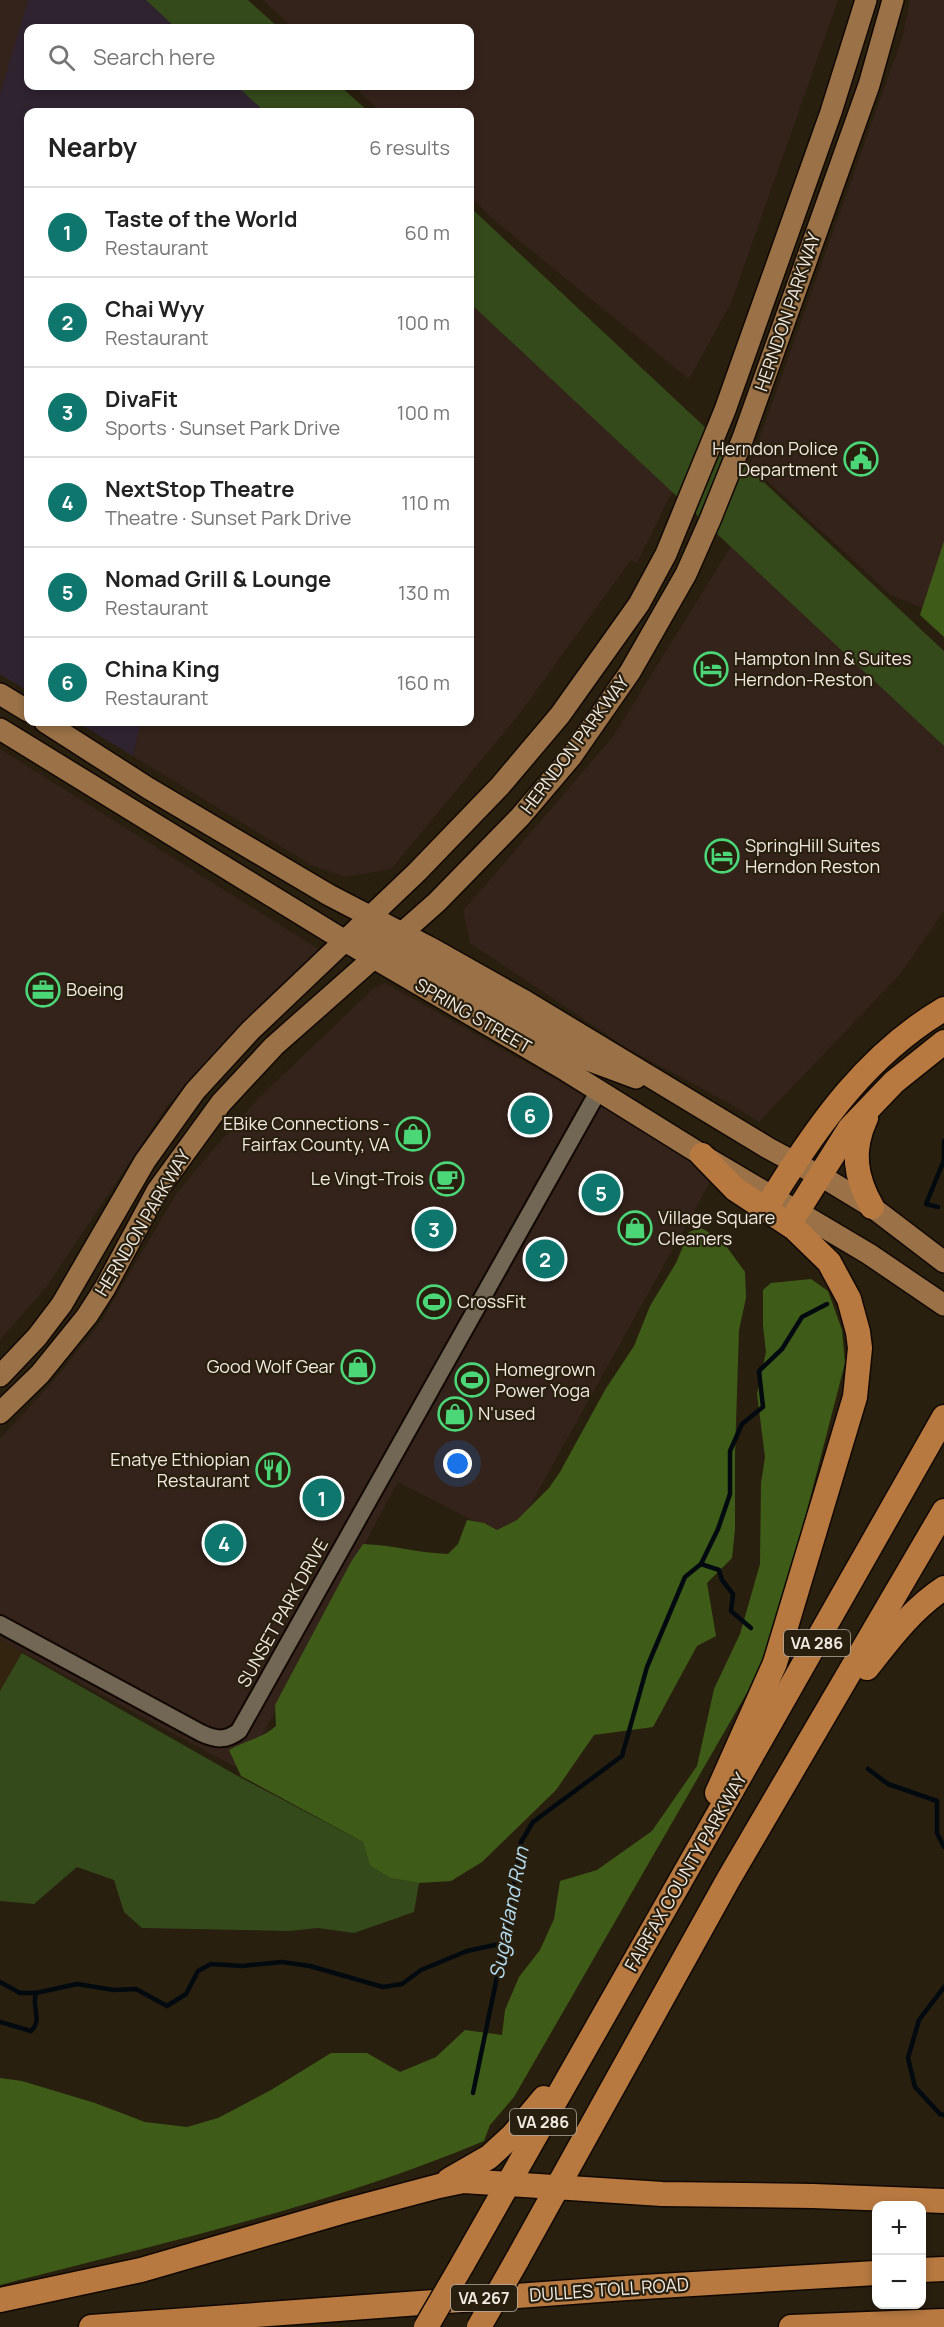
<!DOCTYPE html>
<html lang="en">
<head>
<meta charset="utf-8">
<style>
	:root { --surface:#fff; --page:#f6f6f6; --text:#222; --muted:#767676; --line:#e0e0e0; --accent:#0f766e }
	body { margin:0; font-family:Manrope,sans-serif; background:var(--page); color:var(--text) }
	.controls { position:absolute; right:18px; bottom:18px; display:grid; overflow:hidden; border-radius:12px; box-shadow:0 3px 9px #0003 }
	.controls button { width:54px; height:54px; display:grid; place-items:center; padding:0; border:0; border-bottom:2px solid var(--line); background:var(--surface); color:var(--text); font:30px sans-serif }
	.you { position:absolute; left:458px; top:1464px; width:21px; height:21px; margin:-15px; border:4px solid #fff; border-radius:50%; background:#1a73e8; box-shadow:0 0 0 9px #1a73e833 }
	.badge { display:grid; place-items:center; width:39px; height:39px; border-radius:50%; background:var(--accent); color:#fff; font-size:20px; font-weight:700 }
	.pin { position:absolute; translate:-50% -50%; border:3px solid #fff; box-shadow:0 2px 6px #0006 }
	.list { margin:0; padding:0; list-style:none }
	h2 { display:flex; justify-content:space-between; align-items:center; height:78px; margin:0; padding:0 24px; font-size:26px }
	h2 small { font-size:20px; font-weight:400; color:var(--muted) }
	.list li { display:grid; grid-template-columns:39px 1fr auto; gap:18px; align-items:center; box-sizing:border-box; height:90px; padding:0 24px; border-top:2px solid var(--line) }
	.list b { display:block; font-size:22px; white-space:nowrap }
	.list p { margin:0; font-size:20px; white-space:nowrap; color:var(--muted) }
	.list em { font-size:20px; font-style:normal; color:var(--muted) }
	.icon { flex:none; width:33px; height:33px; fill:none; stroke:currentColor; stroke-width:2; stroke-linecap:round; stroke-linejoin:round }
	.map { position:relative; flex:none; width:944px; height:2327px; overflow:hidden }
	.search { position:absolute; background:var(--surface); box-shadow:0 3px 9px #0003; left:24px; top:24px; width:450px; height:66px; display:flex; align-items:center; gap:15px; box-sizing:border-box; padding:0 21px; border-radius:12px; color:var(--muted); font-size:22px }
	.panel { position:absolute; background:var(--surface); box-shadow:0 3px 9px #0003; left:24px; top:108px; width:450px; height:618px; border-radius:12px }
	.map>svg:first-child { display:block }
	.commercial { fill:#34231b }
	.industrial { fill:#2f2330 }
	.built { fill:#32240e }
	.green { fill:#344a1b }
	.forest { fill:#3e5c17 }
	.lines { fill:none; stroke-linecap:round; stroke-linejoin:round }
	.stream { stroke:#020a10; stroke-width:4.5 }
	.minor-casing { stroke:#110800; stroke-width:20 }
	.major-casing { stroke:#110800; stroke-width:24 }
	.highway-casing { stroke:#110800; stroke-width:27 }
	.minor { stroke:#726755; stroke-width:16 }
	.major { stroke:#9b7248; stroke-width:21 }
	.highway { stroke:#b77940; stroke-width:24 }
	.highway-bridge-casing { stroke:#110800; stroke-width:27; stroke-linecap:butt }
	.highway-bridge { stroke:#b77940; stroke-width:24 }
	.labels { text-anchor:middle; stroke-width:4.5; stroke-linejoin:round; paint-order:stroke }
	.shield { fill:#291f0f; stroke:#b4aca1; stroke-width:1.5 }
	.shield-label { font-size:16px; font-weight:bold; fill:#f0e9df }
	.street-label { font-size:18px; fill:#f0e9df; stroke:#291f0f }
	.poi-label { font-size:18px; fill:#f0e9df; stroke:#291f0f; text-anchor:start }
	.water-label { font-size:20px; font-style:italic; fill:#b4def3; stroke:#291f0f }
</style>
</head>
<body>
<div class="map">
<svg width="944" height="2327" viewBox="0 0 944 2327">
	<rect width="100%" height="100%" fill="#291f0f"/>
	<g class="commercial">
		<polygon points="0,0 34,0 0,112"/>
		<polygon points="263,0 838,0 731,303 689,379 494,220 470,196 470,112 381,112 353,86 470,86 470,28 293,28"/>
		<polygon points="910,0 944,0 944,617 891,595 750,465 903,35"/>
		<polygon points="470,301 673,490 637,563 631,560 517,717 391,869 345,877 311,865 133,756 141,722 470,722"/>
		<polygon points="732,545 944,742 944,911 901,973 759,1122 725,1101 627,1048 470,943 463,911 612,738"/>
		<polygon points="0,749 323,952 239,1031 167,1106 47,1286 0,1340"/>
		<polygon points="385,983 564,1084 697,1164 710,1182 511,1540 398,1482 243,1771 0,1640 0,1439 56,1378 102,1320 176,1194 205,1159 259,1098 373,989"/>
	</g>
	<g class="industrial">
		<polygon points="28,0 147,0 178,28 28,28 28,86 238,86 267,112 28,112 28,691 0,674 0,95"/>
		<polygon points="77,722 141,722 133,756"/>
	</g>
	<polygon class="built" points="0,1640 23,1653 0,1695"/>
	<g class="green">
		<polygon points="146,0 248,0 279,28 176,28"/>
		<polygon points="237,86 340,86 369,112 265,112"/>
		<polygon points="470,207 944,651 944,746 470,303"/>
		<polygon points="22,1653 236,1775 363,1842 370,1866 390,1878 419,1883 414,1912 354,1933 318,1928 289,1931 142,1928 124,1912 114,1880 77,1867 34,1904 0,1901 0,1691"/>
	</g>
	<g class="forest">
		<polygon points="944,541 944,637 920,615"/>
		<path d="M701,1228L721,1239L745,1272L746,1298L739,1330L735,1454V1529L732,1558L707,1583L716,1636L697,1646L653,1727L594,1735L556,1790L482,1862L451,1881L419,1883L390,1878L370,1866L363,1842L241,1776L229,1750C245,1741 263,1738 276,1726L275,1705L351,1562L363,1544C392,1545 419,1553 448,1554L458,1544L467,1520L484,1523L497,1530L517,1520L549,1488L560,1472L605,1390L634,1346L650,1306L676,1263L689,1232Z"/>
		<path d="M811,1279L828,1291L842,1330L845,1363L799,1541L760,1670L514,2097L490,2125L484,2141C329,2206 163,2243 0,2285V2078L22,2081L95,2103L145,2122L187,2127L218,2118L271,2090L331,2053H367L400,2072L436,2057L465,2030L502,2035L505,2010L519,1977L540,1950L554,1919L560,1881L597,1870L652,1831L697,1766L714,1689L740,1634L760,1564L761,1483L765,1457L757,1394L766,1352L763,1326V1290L771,1283Z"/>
	</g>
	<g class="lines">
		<g class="stream">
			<polyline points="938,1207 926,1204 944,1160 944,1141"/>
			<polyline points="701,1564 719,1570 722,1580 733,1594 731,1611 751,1628"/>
			<polyline points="868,1769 888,1784 937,1801 937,1833 944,1847"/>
			<polyline points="0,1982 20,1993 36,1993 77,1984 114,1990 136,1989 167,2006 186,1994 198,1971 211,1964 242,1966 282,1962 310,1966 383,1987 402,1984 421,1970 467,1951 504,1943"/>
			<polyline points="944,1987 919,2020 908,2058 915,2087 940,2114 944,2115"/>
			<path d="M0,2022L31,2031C43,2020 31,2007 36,1993"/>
			<polyline points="473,2093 504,1943 521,1842 533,1822 622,1756 647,1667 685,1577 701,1564 718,1529 730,1494 730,1451 742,1424 763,1407 759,1371 782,1349 802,1317 827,1304"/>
		</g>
		<defs>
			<path id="minor" d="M0,1624L201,1733C216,1740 226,1741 239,1731L599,1090"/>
			<g id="major">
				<polyline points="0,694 28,711"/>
				<polyline points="45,722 148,788 329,895 429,947 525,1001 768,1148 831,1182 872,1207 944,1262"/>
				<polyline points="0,729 345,941 567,1071 702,1155 869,1254 944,1305"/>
				<polyline points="359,929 585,1059 636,1078"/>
				<polyline points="0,1376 37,1337 62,1304 145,1161 195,1091 250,1031 417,872 500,786 560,715 639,604 666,554 725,410 831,112 866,0"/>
				<polyline points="0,1413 40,1374 87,1316 105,1288 157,1191 221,1103 274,1046 437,902 520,817 571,757 630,672 686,574 710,520 743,438 869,85 893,0"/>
			</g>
			<g id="highway">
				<path d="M866,1118C851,1150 855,1177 872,1207"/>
				<polyline points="702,1155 735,1189 794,1228 829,1262 849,1299 858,1332 860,1348 855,1397 775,1663 717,1793"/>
				<path d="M773,1197C819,1123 868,1054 944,1009"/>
				<polyline points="797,1212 850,1128 894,1082 944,1042"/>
				<path d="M867,1668C890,1639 912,1609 944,1588"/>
				<polyline points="449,2180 489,2157 513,2135 544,2098"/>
				<polyline points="517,2260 728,1880 944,1511"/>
				<polyline points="462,2265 944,1417"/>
				<polyline points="922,2270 944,2269"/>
				<polyline points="0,2300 141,2270 341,2212 439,2186 463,2181 662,2194 813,2196 944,2201"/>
				<polyline points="91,2327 626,2288 876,2273"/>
				<polyline points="791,2327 944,2321"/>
			</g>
		</defs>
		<use href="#minor" class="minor-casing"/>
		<use href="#major" class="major-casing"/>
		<use href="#highway" class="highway-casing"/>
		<use href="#minor" class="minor"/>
		<use href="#major" class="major"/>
		<use href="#highway" class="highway"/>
		<defs>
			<g id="highway-bridge">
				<polyline points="426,2327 462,2265"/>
				<polyline points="479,2327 517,2260"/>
			</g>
		</defs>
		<use href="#highway-bridge" class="highway-bridge-casing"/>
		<use href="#highway-bridge" class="highway-bridge"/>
	</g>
	<defs>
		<symbol id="civic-ring" viewBox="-11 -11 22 22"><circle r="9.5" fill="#291f0f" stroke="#4bd677" stroke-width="1.5"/><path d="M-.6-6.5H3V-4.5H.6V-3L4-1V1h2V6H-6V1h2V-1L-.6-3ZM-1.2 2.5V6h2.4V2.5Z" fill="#4bd677"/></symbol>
		<symbol id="hotel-ring" viewBox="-11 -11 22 22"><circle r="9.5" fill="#291f0f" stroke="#4bd677" stroke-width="1.5"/><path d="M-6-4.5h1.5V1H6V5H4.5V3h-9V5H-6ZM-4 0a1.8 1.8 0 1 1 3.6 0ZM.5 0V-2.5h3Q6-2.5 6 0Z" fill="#4bd677"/></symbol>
		<symbol id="office-ring" viewBox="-11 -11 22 22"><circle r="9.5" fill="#291f0f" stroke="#4bd677" stroke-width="1.5"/><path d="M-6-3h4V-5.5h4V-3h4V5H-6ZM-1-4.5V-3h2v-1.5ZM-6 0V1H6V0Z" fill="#4bd677"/></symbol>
		<symbol id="shop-ring" viewBox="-11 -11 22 22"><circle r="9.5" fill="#291f0f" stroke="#4bd677" stroke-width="1.5"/><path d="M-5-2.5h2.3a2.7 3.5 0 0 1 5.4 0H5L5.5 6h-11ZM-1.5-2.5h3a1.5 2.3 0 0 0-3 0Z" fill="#4bd677"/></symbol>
		<symbol id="cafe-ring" viewBox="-11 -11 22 22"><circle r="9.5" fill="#291f0f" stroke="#4bd677" stroke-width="1.5"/><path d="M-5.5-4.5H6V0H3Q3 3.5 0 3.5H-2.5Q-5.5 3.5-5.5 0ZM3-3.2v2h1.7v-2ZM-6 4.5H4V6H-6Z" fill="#4bd677"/></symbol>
		<symbol id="stadium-ring" viewBox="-11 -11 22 22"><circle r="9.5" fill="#291f0f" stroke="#4bd677" stroke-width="1.5"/><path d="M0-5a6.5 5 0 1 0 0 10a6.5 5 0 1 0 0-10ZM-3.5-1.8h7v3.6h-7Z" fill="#4bd677"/></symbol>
		<symbol id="restaurant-ring" viewBox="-11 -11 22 22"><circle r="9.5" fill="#291f0f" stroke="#4bd677" stroke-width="1.5"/><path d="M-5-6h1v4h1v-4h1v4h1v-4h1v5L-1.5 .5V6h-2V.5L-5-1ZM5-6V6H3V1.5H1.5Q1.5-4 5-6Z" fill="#4bd677"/></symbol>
	</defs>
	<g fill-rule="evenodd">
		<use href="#civic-ring" x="842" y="440" width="38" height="38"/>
		<use href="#hotel-ring" x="692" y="650" width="38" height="38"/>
		<use href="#hotel-ring" x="703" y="837" width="38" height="38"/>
		<use href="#office-ring" x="24" y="971" width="38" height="38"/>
		<use href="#shop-ring" x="394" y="1115" width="38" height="38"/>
		<use href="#cafe-ring" x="428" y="1160" width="38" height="38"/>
		<use href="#shop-ring" x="616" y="1209" width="38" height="38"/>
		<use href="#stadium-ring" x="415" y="1283" width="38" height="38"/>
		<use href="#shop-ring" x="339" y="1348" width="38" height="38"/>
		<use href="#stadium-ring" x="453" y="1361" width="38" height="38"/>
		<use href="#shop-ring" x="436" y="1395" width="38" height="38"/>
		<use href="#restaurant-ring" x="254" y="1451" width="38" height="38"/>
	</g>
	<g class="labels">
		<g class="shield">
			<rect x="784" y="1630" width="66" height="26" rx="4.5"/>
			<rect x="510" y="2109" width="66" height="26" rx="4.5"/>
			<rect x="451" y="2285" width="66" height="26" rx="4.5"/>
		</g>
		<g class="shield-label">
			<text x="817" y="1649">VA 286</text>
			<text x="543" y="2128">VA 286</text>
			<text x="484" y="2304">VA 267</text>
		</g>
		<g class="street-label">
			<text transform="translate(788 312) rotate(-71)" y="6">HERNDON PARKWAY</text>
			<text transform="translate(575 745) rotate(-53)" y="6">HERNDON PARKWAY</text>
			<text transform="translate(473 1016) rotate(30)" y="6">SPRING STREET</text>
			<text transform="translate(143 1223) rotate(-59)" y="6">HERNDON PARKWAY</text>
			<text transform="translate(283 1613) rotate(-61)" y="6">SUNSET PARK DRIVE</text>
			<text transform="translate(686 1872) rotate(-60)" y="6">FAIRFAX COUNTY PARKWAY</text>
			<text transform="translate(609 2290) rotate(-4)" y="6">DULLES TOLL ROAD</text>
		</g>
		<g class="poi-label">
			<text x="838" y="455" text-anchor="end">Herndon Police<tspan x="838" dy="21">Department</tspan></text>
			<text x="734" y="665">Hampton Inn &amp; Suites<tspan x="734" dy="21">Herndon-Reston</tspan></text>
			<text x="745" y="852">SpringHill Suites<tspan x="745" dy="21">Herndon Reston</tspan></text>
			<text x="66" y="996">Boeing</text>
			<text x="390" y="1130" text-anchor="end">EBike Connections -<tspan x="390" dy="21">Fairfax County, VA</tspan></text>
			<text x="424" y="1185" text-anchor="end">Le Vingt-Trois</text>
			<text x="658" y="1224">Village Square<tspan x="658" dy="21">Cleaners</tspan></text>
			<text x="457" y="1308">CrossFit</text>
			<text x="335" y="1373" text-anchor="end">Good Wolf Gear</text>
			<text x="495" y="1376">Homegrown<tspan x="495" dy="21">Power Yoga</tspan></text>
			<text x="478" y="1420">N'used</text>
			<text x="250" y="1466" text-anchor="end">Enatye Ethiopian<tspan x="250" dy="21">Restaurant</tspan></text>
		</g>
		<g class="water-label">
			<text transform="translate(509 1913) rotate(-79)" y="7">Sugarland Run</text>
		</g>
	</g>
</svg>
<div class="controls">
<button>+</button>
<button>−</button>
</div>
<div class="you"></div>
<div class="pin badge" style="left:322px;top:1498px">1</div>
<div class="pin badge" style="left:545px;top:1259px">2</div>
<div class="pin badge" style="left:434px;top:1229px">3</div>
<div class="pin badge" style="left:224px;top:1543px">4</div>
<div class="pin badge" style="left:601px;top:1193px">5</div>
<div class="pin badge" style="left:530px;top:1115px">6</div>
<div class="search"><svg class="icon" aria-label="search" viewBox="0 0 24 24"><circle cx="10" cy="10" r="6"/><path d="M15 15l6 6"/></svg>Search here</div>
<section class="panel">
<h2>Nearby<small>6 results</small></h2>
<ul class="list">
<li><span class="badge">1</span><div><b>Taste of the World</b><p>Restaurant</p></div><em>60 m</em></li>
<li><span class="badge">2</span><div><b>Chai Wyy</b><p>Restaurant</p></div><em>100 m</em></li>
<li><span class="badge">3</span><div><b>DivaFit</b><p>Sports · Sunset Park Drive</p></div><em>100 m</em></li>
<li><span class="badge">4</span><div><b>NextStop Theatre</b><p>Theatre · Sunset Park Drive</p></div><em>110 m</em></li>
<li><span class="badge">5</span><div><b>Nomad Grill &amp; Lounge</b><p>Restaurant</p></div><em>130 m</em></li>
<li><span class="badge">6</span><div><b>China King</b><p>Restaurant</p></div><em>160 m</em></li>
</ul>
</section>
</div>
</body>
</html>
